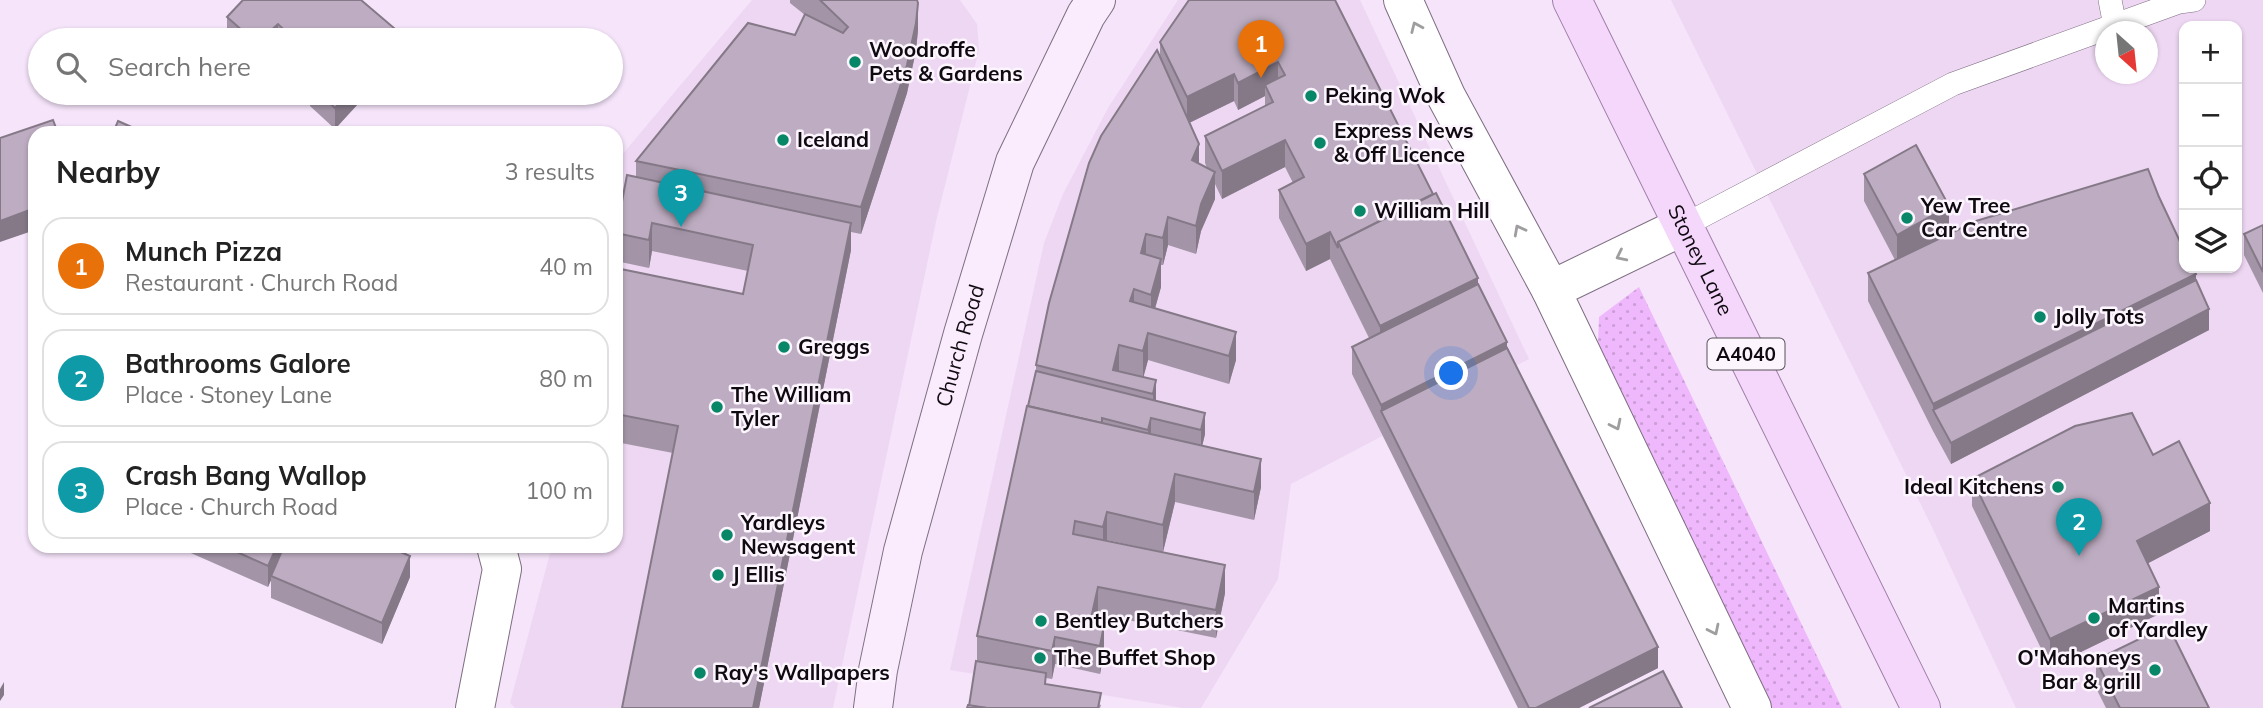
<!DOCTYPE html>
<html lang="en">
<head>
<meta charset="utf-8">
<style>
	:root { --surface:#fff; --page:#f6f6f6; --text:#222; --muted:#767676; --line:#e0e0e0; --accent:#d93025 }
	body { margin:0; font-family:Mulish,sans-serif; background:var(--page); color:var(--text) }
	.controls { position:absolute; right:21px; top:21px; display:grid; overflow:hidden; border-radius:14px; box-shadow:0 2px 5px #0004 }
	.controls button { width:63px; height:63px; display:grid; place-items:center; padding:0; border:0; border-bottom:2px solid var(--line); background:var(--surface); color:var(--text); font:35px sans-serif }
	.compass { position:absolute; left:2095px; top:21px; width:63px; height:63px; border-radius:50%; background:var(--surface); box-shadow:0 2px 5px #0004; rotate:153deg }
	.you { position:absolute; left:1452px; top:374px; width:24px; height:24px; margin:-18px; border:5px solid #fff; border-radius:50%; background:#1a73e8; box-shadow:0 0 0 10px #1a73e833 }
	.badge { display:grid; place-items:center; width:46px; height:46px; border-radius:50%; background:var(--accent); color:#fff; font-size:23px; font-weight:700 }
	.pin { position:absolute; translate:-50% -58px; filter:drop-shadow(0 2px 4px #0008) }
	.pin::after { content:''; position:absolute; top:37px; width:24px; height:21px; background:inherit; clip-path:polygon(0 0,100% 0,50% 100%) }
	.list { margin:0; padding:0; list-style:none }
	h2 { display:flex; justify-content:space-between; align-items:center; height:91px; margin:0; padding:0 28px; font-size:30px }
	h2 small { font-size:23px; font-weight:400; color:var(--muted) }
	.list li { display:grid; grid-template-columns:46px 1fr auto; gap:21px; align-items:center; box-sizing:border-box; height:98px; margin:0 14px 14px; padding:0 14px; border:2px solid var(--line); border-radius:21px }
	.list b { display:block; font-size:26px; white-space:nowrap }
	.list p { margin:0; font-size:23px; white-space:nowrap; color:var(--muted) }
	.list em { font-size:23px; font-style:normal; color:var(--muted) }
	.icon { flex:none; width:38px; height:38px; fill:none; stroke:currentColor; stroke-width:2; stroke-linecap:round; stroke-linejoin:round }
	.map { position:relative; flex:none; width:2263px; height:708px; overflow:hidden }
	.search { position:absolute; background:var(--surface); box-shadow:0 2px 5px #0004; left:28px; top:28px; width:595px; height:77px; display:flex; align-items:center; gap:18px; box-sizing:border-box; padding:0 24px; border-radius:38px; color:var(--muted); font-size:26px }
	.panel { position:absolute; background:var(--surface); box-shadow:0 2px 5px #0004; left:28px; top:126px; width:595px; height:427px; border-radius:21px }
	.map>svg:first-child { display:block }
	.built { fill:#eed7f3; fill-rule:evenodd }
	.green { fill:url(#green-dots) }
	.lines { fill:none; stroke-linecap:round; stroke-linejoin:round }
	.lane-casing { stroke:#7e6e81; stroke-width:24 }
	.street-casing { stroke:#7e6e81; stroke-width:40 }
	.secondary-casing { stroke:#7e6e81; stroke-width:40 }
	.primary-casing { stroke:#9f7ea7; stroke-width:40 }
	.lane { stroke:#fff; stroke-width:23 }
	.street { stroke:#fff; stroke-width:38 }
	.secondary { stroke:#faebfd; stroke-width:38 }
	.primary { stroke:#f4d7fb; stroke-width:38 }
	.wall { fill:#a395a7; fill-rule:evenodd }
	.shaded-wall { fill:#857988 }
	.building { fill:#beadc2; stroke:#857988; stroke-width:2 }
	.oneway { stroke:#9f9d9f }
	.poi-dot { fill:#078668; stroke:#fcf5fe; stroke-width:2.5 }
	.labels { text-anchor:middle; stroke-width:5; stroke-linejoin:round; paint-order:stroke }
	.shield { fill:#fcf5fe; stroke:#565057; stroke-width:2 }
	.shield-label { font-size:19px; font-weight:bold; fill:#0f0910 }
	.poi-label { font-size:21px; font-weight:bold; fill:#0f0910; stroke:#fcf5fe; text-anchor:start }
	.street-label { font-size:21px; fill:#0f0910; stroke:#fcf5fe }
</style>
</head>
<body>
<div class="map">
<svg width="2263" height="708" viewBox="0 0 2263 708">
	<defs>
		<pattern id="green-dots" width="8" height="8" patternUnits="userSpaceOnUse" patternTransform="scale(1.75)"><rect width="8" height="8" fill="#efb8fc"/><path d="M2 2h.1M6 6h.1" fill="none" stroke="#cc9dd7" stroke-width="1.8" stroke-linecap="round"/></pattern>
	</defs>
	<rect width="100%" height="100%" fill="#f5e4fa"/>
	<g class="built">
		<polygon points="752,0 960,0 977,24 979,50 937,217 833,708 515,708 510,703 552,546 616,546 616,162"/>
		<polygon points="1178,0 1360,0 1529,359 1291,484 1278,579 1201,708 1183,708 950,670 1044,243 1063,194 1108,108"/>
		<path d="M1671,0H2263V708H2016L1932,527ZM2184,26H2237V268H2184ZM2106,32H2148V74H2106Z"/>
	</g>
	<polygon class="green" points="1639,287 1842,708 1772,708 1598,344 1599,317"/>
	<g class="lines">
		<defs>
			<g id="lane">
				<polyline points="2110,0 2115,26"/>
				<polyline points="1683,226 1953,84 2179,2 2194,0"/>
			</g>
			<g id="street">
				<polyline points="1403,0 1446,96 1551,290"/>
				<polyline points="1683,226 1551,290 1752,708"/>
				<polyline points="475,708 502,569 496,546"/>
			</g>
			<g id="secondary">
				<path id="s1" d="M873,708L878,670L903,551L963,334L1015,162L1086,15L1096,0"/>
			</g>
			<g id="primary">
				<path id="s2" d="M1572,0L1921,708"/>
			</g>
		</defs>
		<use href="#lane" class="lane-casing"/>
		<use href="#street" class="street-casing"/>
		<use href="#secondary" class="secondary-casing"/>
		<use href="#primary" class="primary-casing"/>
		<use href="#lane" class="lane"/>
		<use href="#street" class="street"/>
		<use href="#secondary" class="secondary"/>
		<use href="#primary" class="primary"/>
	</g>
	<g class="wall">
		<polygon points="790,0 917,0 918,30 916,50 907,93 861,234 851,232 851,250 759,708 622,708 673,453 616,442 616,268 743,294 748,271 652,251 649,268 616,261 616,229 636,177 636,161 795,35 805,15 790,3"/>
		<path d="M1335,0L1478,284L1658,668L1579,708H1518L1352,374V347L1369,338L1330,259L1306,271L1279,218V190L1293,183L1285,167L1222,199L1215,184V199L1201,231L1196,254L1168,245L1163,265H1161V287L1155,309L1236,360L1229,384L1148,360L1143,377L1156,380V401L1205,413V434L1202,446L1261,487L1254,520L1175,502L1163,552L1107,540V541L1225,593L1216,638L1098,614L1096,624L1104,652L1100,674L1055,664L1052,679L1046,678V684L1101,705L1100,708H967L969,706L977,661V636L1036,371V365L1160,57V42ZM1265,96V106L1205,136V163L1207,168L1199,164L1189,123L1234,101L1238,110Z"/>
		<polygon points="227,17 401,40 229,40 227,39"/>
		<polygon points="310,93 368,93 335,129 310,106"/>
		<polygon points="1864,174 1949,234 2159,197 2196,280 2209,330 1951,464 1933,431 1868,301 1868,273 1895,260 1864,201"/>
		<polygon points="2263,225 2263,293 2244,255 2244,234"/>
		<polygon points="2153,455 2210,531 2148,563 2159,614 2050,667 1972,506 1972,479"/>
		<polygon points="35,470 35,502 31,500 31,479"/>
		<polygon points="175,546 387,546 410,577 382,644 271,598 271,580 268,587"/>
		<polygon points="2096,660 2209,708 2106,708 2096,688"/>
	</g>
	<g class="shaded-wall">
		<polygon points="918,3 918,30 916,50 907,93 861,234 861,207"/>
		<polygon points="278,24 278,40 260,40"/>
		<polygon points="1278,62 1278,89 1265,85 1265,96 1238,110 1238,83"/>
		<polygon points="1234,74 1234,101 1187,124 1187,97"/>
		<polygon points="349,93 368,93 335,129 335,108"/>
		<polygon points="1285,140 1285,167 1222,199 1222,171"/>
		<polygon points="1199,144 1199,171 1192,160"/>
		<polygon points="1215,172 1215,199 1201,231 1196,254 1196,226 1201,204"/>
		<polygon points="1949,206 1949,234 1897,263 1897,235"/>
		<polygon points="35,208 35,230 0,242 0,221"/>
		<polygon points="1168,217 1168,245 1163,265 1163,238"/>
		<polygon points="652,223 652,251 649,268 649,240"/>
		<polygon points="851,223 851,250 759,708 753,708"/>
		<polygon points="1330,232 1330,259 1306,271 1306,244"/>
		<polygon points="1146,234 1146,262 1141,253"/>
		<polygon points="1161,259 1161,287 1151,322 1151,295"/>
		<polygon points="2196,274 2196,301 1933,410 1933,404"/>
		<polygon points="1478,278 1478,311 1380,360 1380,326"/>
		<polygon points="1134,289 1134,317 1130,301"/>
		<polygon points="2209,309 2209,330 1951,464 1951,443"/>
		<polygon points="1236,332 1236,360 1229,384 1229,356"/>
		<polygon points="1148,333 1148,360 1143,379 1143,351"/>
		<polygon points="1507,342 1507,369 1381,411 1381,405"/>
		<polygon points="1119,345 1119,373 1113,370"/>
		<polygon points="1156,380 1156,408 1153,421 1153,394"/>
		<polygon points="1205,413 1205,434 1201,451 1201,430"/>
		<polygon points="1151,418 1151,439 1148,451 1148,430"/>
		<polygon points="1261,459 1261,487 1254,520 1254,492"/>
		<polygon points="1175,474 1175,502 1163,552 1163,525"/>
		<polygon points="2210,503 2210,531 2137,569 2137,541"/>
		<polygon points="1107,512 1107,540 1103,555 1103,527"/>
		<polygon points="277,546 286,546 271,576 271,580 268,587 268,566"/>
		<polygon points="410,556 410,577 382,644 382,623"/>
		<polygon points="1225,565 1225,593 1216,638 1216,610"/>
		<polygon points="1098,587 1098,614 1092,644 1090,623"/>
		<polygon points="2159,587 2159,614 2050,667 2050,639"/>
		<polygon points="1104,625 1104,652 1100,674 1100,646"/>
		<polygon points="1055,637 1055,664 1052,679 1052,651"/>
		<polygon points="1658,647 1658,668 1579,708 1536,708"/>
		<polygon points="4,682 4,695 0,701 0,689"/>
	</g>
	<g class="building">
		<polygon points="243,0 361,0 401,34 395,40 295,40 278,24 260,40 253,40 227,17"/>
		<polygon points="820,0 917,0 918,3 916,23 907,65 861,207 636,161 748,23 795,35 805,14 843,33 848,27"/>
		<polygon points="1189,0 1335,0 1433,194 1338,242 1338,248 1330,232 1306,244 1279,190 1304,177 1285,140 1222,171 1205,136 1273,102 1265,85 1285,75 1278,62 1238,83 1234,74 1187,97 1160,42"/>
		<polygon points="1157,50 1199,144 1192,160 1215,172 1201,204 1196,226 1168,217 1163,238 1146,234 1141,253 1161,259 1151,295 1134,289 1130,301 1236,332 1229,356 1148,333 1143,351 1119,345 1113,370 1156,380 1153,394 1036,365 1049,303 1089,163 1101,136"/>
		<polygon points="319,93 349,93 335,108"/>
		<polygon points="53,120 58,133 35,133 35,208 0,221 0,138"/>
		<polygon points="118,121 145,133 113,133"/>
		<polygon points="1916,145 1949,206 1897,235 1864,174"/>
		<polygon points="2148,169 2159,197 2184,250 2184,268 2193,268 2196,274 1933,404 1868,273 1976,221"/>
		<polygon points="627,175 851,223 753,708 622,708 678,426 616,414 616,268 743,294 753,245 652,223 649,240 616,233"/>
		<polygon points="1436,193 1478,278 1380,326 1338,242"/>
		<polygon points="2263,225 2263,272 2244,234"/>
		<polygon points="2196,280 2209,309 1951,443 1933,410"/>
		<polygon points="1478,284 1507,342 1381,405 1352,347"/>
		<polygon points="1507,348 1658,647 1536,708 1529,708 1381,411"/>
		<polygon points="1036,371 1205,413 1201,430 1151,418 1148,430 1102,418 1102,423 1028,406"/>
		<polygon points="1027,406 1261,459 1254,492 1175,474 1163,525 1107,512 1103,527 1075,521 1073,534 1225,565 1216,610 1098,587 1090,623 1104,625 1100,646 1055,637 1052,651 977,636"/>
		<polygon points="2132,413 2153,455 2179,441 2210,503 2137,541 2159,587 2050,639 1972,479 2075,426"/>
		<polygon points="35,470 35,481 31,479"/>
		<polygon points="224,546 277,546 268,566"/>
		<polygon points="284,546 387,546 410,556 382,623 271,576"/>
		<polygon points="2168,625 2209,708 2120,708 2096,660"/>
		<polygon points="976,661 1046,673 1045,684 1101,693 1098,708 987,708 969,706"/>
		<polygon points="1663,671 1682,708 1589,708"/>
		<polygon points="968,705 987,708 967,708"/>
	</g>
	<defs><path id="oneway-chevron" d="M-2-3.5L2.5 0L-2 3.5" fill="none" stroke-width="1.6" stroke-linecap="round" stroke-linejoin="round" transform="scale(1.75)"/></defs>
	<g class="oneway">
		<use href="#oneway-chevron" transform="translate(1416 27) rotate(-114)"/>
		<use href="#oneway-chevron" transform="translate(1519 230) rotate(-118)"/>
		<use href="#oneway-chevron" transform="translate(1621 256) rotate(154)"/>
		<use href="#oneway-chevron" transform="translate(1616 425) rotate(64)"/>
		<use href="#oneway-chevron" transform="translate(1714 630) rotate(64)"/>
	</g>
	<g class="poi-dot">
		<circle cx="855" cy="62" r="7"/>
		<circle cx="1311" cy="96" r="7"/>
		<circle cx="783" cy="140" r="7"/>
		<circle cx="1320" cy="143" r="7"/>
		<circle cx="1360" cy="211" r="7"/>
		<circle cx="1907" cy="218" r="7"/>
		<circle cx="2040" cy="317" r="7"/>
		<circle cx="784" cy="347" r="7"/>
		<circle cx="717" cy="407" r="7"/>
		<circle cx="2058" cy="487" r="7"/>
		<circle cx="727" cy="535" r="7"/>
		<circle cx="718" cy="575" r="7"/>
		<circle cx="2094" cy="618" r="7"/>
		<circle cx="1041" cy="621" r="7"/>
		<circle cx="1040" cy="658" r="7"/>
		<circle cx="2155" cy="670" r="7"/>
		<circle cx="700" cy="673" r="7"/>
	</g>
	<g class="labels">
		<rect class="shield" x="1707.5" y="338.5" width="77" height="31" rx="5"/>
		<g class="shield-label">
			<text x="1746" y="361">A4040</text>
		</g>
		<g class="poi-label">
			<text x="869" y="57">Woodroffe<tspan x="869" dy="24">Pets &amp; Gardens</tspan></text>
			<text x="1325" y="103">Peking Wok</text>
			<text x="1334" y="138">Express News<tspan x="1334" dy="24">&amp; Off Licence</tspan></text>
			<text x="797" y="147">Iceland</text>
			<text x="1921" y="213">Yew Tree<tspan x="1921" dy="24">Car Centre</tspan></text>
			<text x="1374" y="218">William Hill</text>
			<text x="2054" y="324">Jolly Tots</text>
			<text x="798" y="354">Greggs</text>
			<text x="731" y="402">The William<tspan x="731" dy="24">Tyler</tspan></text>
			<text x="2044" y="494" text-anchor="end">Ideal Kitchens</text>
			<text x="741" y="530">Yardleys<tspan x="741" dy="24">Newsagent</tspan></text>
			<text x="732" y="582">J Ellis</text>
			<text x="2108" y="613">Martins<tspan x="2108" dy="24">of Yardley</tspan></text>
			<text x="1055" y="628">Bentley Butchers</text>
			<text x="1054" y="665">The Buffet Shop</text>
			<text x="2141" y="665" text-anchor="end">O'Mahoneys<tspan x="2141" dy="24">Bar &amp; grill</tspan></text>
			<text x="714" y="680">Ray's Wallpapers</text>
		</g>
		<g class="street-label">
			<text dy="7" stroke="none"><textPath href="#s2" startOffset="290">Stoney Lane</textPath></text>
			<text dy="7" stroke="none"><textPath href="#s1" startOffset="373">Church Road</textPath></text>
		</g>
	</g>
</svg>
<div class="controls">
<button>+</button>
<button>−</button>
<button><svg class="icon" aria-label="locate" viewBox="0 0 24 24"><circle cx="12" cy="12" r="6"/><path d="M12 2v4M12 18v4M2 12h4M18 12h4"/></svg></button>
<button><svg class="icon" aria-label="layers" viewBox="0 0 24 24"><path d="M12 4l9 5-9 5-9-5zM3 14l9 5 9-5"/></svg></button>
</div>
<svg class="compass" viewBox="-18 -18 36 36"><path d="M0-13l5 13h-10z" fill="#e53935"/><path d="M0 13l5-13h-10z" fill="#767676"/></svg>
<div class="you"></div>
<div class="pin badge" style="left:1261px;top:78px;background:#e8710a">1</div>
<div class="pin badge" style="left:2079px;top:556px;background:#0f9aa8">2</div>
<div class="pin badge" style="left:681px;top:227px;background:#0f9aa8">3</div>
<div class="search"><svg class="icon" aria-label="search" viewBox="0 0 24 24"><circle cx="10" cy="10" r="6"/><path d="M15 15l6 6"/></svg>Search here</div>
<section class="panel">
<h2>Nearby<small>3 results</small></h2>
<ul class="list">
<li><span class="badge" style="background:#e8710a">1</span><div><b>Munch Pizza</b><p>Restaurant · Church Road</p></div><em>40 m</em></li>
<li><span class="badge" style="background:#0f9aa8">2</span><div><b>Bathrooms Galore</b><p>Place · Stoney Lane</p></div><em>80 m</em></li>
<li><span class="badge" style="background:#0f9aa8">3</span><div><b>Crash Bang Wallop</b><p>Place · Church Road</p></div><em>100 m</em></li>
</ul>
</section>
</div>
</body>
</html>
